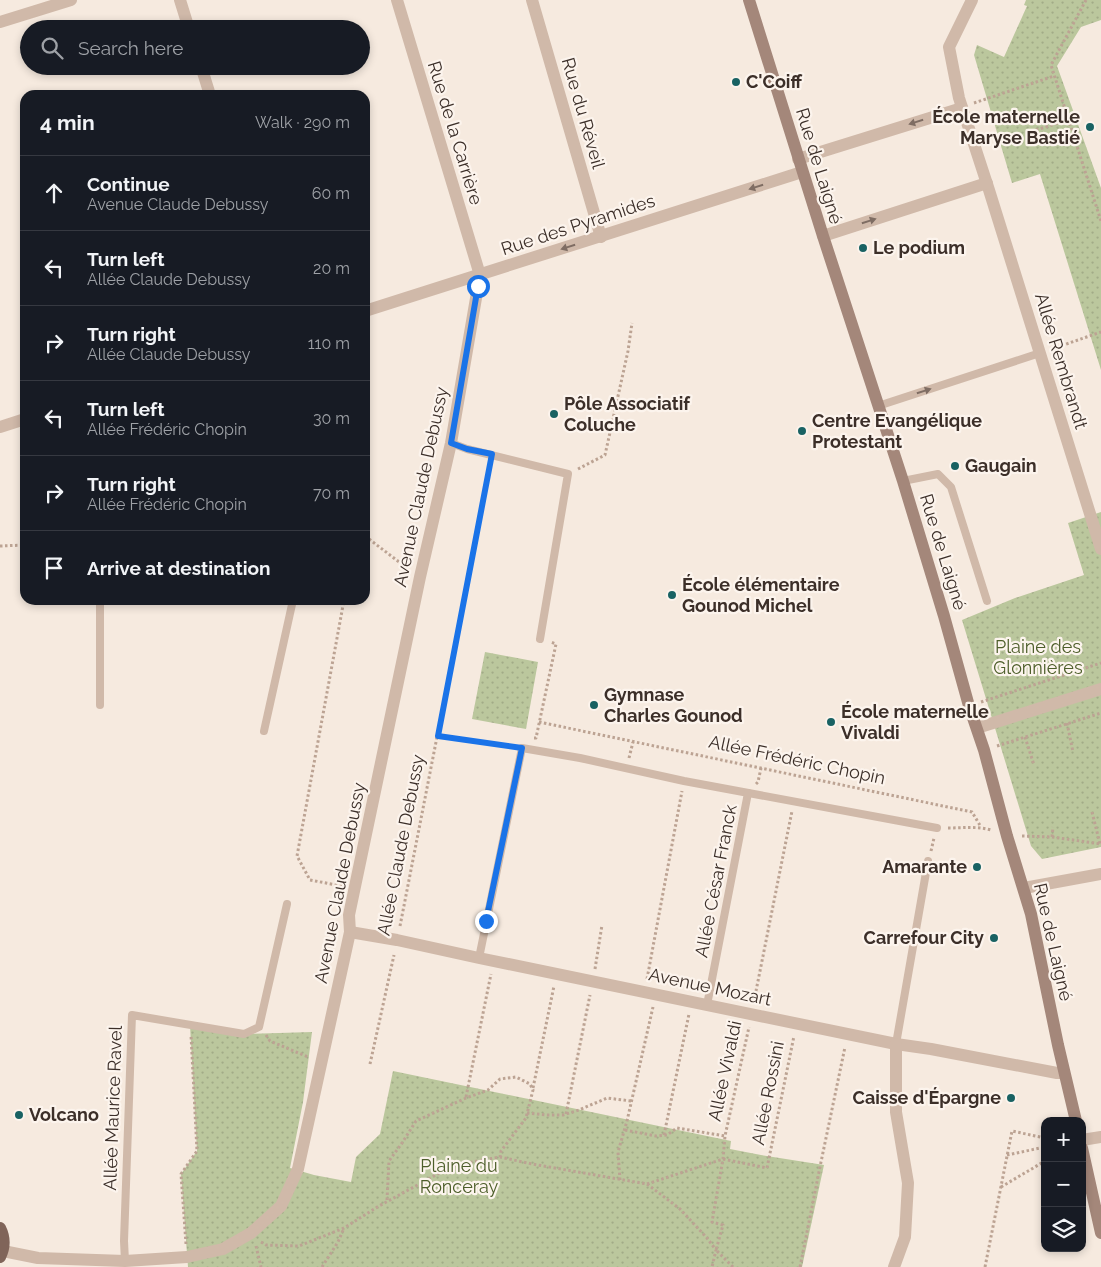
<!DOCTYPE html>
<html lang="en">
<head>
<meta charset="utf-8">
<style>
	:root { --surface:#171b24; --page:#242831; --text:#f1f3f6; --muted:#9ea1a6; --line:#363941 }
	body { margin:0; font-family:Raleway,sans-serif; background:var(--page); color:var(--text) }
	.controls { position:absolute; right:15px; bottom:15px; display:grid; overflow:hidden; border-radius:10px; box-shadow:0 2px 8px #0003 }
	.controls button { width:45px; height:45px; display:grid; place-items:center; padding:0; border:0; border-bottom:1px solid var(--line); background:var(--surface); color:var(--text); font:25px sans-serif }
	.stop { position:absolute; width:15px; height:15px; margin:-11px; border:4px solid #1a73e8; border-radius:50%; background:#fff }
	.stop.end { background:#1a73e8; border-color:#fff; box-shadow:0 1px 5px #0008 }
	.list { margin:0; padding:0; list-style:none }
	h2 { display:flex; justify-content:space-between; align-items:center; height:65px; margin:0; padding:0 20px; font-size:21px }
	h2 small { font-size:16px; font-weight:400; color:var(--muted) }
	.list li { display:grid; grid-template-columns:32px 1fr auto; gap:15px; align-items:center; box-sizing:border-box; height:75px; padding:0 20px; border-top:1px solid var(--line) }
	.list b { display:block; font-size:19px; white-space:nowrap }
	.list p { margin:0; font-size:16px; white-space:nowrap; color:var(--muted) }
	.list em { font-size:16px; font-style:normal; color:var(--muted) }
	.icon { flex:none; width:28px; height:28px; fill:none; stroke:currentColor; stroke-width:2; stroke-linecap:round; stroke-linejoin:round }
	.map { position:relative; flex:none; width:1101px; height:1267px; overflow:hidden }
	.search { position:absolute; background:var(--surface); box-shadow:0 2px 8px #0003; left:20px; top:20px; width:350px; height:55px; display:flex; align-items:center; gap:12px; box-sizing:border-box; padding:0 18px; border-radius:28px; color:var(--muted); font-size:19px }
	.panel { position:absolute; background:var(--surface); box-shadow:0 2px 8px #0003; left:20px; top:90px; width:350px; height:515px; border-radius:15px }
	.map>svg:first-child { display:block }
	.grass { fill:url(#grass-dots) }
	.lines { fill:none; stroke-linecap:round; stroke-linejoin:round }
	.path { stroke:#bca393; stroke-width:3; stroke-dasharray:2.5 2.5; stroke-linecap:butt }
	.lane { stroke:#d0b9a9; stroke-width:8 }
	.street { stroke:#d0b9a9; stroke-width:12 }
	.secondary { stroke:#a4877a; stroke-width:12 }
	.primary { stroke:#806459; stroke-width:12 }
	.oneway { fill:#7f6d63 }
	.route { stroke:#1a73e8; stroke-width:6 }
	.poi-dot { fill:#196263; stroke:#fcf4ed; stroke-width:2 }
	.labels { text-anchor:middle; stroke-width:4.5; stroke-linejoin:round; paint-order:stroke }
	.poi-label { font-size:18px; font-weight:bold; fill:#3c2f29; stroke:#fcf4ed; text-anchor:start }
	.street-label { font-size:18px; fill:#3c2f29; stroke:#fcf4ed }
	.park-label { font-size:18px; fill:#4d5e2a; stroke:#fcf4ed }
</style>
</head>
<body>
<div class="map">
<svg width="1101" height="1267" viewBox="0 0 1101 1267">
	<defs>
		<pattern id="grass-dots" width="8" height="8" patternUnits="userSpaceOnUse" patternTransform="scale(1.25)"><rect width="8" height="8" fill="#bbc79d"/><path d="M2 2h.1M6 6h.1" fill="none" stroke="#a2ab87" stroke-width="1.8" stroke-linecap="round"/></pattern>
	</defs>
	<rect width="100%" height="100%" fill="#f6eadf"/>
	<g class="grass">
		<polygon points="1026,0 1101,0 1101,20 1081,27 1057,66 1101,188 1101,370 1040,174 1012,183 974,55 977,45 1004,57 1027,6 1024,5"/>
		<polygon points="1101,512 1101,847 1042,859 1031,846 962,620 1015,598 1084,575 1068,523"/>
		<polygon points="485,652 538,662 526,729 472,719"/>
		<polygon points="190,1025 244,1034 312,1032 303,1102 290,1168 314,1175 351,1182 356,1157 380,1134 393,1071 731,1141 730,1149 761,1155 824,1165 802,1267 188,1267 181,1174 197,1151"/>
	</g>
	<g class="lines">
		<g class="path">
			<polyline points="1086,0 1051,65 1101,221"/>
			<polyline points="974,103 1054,76"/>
			<polyline points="1036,130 1068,120"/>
			<polyline points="1052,349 1101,332"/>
			<polyline points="578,469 605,455 628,351 632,323"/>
			<polyline points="365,536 407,568"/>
			<polyline points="0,546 25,545"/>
			<polyline points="981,702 1101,663"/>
			<polyline points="539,722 972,812 981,827"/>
			<polyline points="1067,723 1073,752"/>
			<polyline points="438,736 511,746"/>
			<polyline points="1025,737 1034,765"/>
			<polyline points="534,738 536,738 556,644 551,642"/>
			<polyline points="997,746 1101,713"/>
			<polyline points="629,758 633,742"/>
			<polyline points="756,784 758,782 761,768"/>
			<polyline points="1092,812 1100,844"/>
			<path d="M948,828C963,828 977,826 991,830"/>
			<polyline points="1022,836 1052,837 1101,844"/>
			<polyline points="1052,837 1053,827"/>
			<polyline points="931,851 934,838"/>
			<polyline points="342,886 310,880 297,856 344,600"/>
			<polyline points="400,926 490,466"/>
			<polyline points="595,969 602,925"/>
			<polyline points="647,979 682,791"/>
			<polyline points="754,1001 792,811"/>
			<polyline points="266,1035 270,1041 308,1057"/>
			<polyline points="370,1064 394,955"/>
			<polyline points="533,1088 554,986"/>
			<polyline points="466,1097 491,974"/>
			<polyline points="527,1113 546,1115 563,1115 579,1110 607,1098 631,1101"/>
			<polyline points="566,1114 590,995"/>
			<polyline points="625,1130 656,1136 667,1135 677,1128 725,1136"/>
			<polyline points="664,1135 689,1014"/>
			<polyline points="1007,1155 1045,1147"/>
			<polyline points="620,1180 618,1152 627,1121 653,1007"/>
			<polyline points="647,1184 723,1159 767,1168 794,1036"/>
			<polyline points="1001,1187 1045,1161"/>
			<polyline points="387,1200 389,1161 402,1143 416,1121 466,1098 488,1090 500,1079 516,1077 530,1084 533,1090 526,1118 501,1151 500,1157"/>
			<polyline points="261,1242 266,1245 299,1246 344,1228 379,1206 445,1170 472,1162 500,1157 532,1164 647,1184 680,1209 707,1238 716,1250 712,1267"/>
			<polyline points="186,1244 181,1174 197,1151 191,1035"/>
			<polyline points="256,1246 261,1267"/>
			<polyline points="322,1267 338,1242 344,1228"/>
			<polyline points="733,1267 716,1250 723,1225 712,1222 723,1159 725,1136 749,1027"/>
			<polyline points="800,1267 821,1162 845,1047"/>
			<polyline points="985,1267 1012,1131 1045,1138"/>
		</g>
		<g class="lane">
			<polyline points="878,406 1040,353"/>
			<polyline points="451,443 467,449 568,474 540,639"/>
			<polyline points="903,481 938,474 951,487 987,601"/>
			<polyline points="100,600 100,705"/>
			<polyline points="264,731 293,600"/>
			<polyline points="479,958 522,748 580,758 684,781 937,828"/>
			<polyline points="707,1005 748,793"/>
			<polyline points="896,1044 928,861"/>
			<polyline points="125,1261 124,1241 132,1015 244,1034 259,1027 287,904"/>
		</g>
		<g class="street">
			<polyline points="180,0 189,29"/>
			<polyline points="532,0 601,237"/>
			<polyline points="972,0 949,47 959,98 989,190 1101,549"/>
			<polyline points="0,22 71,0"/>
			<polyline points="201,66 210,95"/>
			<polyline points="798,159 962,108"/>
			<polyline points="823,236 987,183"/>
			<polyline points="365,311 802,172"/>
			<polyline points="0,427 25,419"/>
			<polyline points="977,728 1101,689"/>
			<polyline points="1024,888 1101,874"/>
			<polyline points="350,932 397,940 479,958 896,1044 931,1049 1057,1073 1064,1073"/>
			<polyline points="1082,1140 1101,1137"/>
			<polyline points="3,1251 38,1258 125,1261 187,1257 223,1249 251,1233 281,1206 298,1169 350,932 349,915 420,577 451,443 480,275 397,0"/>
			<polyline points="894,1267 905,1237 908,1183 896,1112 896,1044"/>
		</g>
		<g class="secondary">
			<polyline points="749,0 823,236 903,481 944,616 969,706 984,750 1007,836 1031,914 1058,1045 1076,1121"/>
			<polyline points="1082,1148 1101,1233"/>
		</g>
		<path class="primary" d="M0,1228C5,1238 5,1247 0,1257"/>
	</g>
	<defs><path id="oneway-solid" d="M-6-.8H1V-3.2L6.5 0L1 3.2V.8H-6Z" transform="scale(1.25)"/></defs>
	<g class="oneway">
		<use href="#oneway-solid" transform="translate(916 122) rotate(163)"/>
		<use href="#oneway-solid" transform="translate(756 187) rotate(162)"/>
		<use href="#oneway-solid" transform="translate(869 221) rotate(-18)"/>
		<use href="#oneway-solid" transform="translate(568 247) rotate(162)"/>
		<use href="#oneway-solid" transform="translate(924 391) rotate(-18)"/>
	</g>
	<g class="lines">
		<polyline class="route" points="478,286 451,443 467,449 492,454 438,736 522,748 486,921"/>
	</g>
	<g class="poi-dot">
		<circle cx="736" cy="82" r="5"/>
		<circle cx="1090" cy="127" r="5"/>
		<circle cx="863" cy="248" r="5"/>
		<circle cx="554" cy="414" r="5"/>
		<circle cx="802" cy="431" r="5"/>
		<circle cx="955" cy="466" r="5"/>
		<circle cx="672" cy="595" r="5"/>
		<circle cx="594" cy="705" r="5"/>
		<circle cx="831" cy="722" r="5"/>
		<circle cx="977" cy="867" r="5"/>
		<circle cx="994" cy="938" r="5"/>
		<circle cx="1011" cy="1098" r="5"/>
		<circle cx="19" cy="1115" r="5"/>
	</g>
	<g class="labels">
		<g class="poi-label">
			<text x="746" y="88">C'Coiff</text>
			<text x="1080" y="123" text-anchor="end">École maternelle<tspan x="1080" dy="21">Maryse Bastié</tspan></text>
			<text x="873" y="254">Le podium</text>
			<text x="564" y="410">Pôle Associatif<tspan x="564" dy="21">Coluche</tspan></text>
			<text x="812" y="427">Centre Evangélique<tspan x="812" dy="21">Protestant</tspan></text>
			<text x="965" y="472">Gaugain</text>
			<text x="682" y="591">École élémentaire<tspan x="682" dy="21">Gounod Michel</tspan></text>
			<text x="604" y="701">Gymnase<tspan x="604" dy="21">Charles Gounod</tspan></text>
			<text x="841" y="718">École maternelle<tspan x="841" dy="21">Vivaldi</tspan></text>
			<text x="967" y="873" text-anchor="end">Amarante</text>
			<text x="984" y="944" text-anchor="end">Carrefour City</text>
			<text x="1001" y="1104" text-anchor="end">Caisse d'Épargne</text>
			<text x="29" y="1121">Volcano</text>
		</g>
		<g class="street-label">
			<text transform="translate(583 113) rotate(74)" y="6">Rue du Réveil</text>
			<text transform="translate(455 133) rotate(73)" y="6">Rue de la Carrière</text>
			<text transform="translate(819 166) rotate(73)" y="6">Rue de Laigné</text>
			<text transform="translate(578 225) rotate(-18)" y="6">Rue des Pyramides</text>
			<text transform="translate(1061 361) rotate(73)" y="6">Allée Rembrandt</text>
			<text transform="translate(421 487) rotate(-78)" y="6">Avenue Claude Debussy</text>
			<text transform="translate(943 552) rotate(73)" y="6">Rue de Laigné</text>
			<text transform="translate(797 760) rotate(12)" y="6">Allée Frédéric Chopin</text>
			<text transform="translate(401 845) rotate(-79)" y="6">Allée Claude Debussy</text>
			<text transform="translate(716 881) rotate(-79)" y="6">Allée César Franck</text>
			<text transform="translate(340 883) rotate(-79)" y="6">Avenue Claude Debussy</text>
			<text transform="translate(1053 942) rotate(77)" y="6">Rue de Laigné</text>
			<text transform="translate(710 987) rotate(12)" y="6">Avenue Mozart</text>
			<text transform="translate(725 1071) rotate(-78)" y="6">Allée Vivaldi</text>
			<text transform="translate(768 1093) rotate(-79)" y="6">Allée Rossini</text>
			<text transform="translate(113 1108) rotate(-88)" y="6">Allée Maurice Ravel</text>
		</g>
		<g class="park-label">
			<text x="1038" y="653">Plaine des<tspan x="1038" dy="21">Glonnières</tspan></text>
			<text x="459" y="1172">Plaine du<tspan x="459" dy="21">Ronceray</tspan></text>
		</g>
	</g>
</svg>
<div class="controls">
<button>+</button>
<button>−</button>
<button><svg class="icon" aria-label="layers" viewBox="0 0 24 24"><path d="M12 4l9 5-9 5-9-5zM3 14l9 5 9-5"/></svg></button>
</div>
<div class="stop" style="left:478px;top:286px"></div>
<div class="stop end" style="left:486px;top:921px"></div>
<div class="search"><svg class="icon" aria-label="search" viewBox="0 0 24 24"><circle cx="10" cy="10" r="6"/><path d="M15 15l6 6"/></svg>Search here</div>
<section class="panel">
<h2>4 min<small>Walk · 290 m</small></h2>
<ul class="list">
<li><svg class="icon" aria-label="ahead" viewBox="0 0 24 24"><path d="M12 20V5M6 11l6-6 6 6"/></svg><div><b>Continue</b><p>Avenue Claude Debussy</p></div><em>60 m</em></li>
<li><svg class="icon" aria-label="left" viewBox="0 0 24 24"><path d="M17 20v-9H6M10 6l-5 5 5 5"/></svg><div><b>Turn left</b><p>Allée Claude Debussy</p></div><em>20 m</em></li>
<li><svg class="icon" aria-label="right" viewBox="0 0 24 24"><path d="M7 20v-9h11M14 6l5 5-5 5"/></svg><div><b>Turn right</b><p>Allée Claude Debussy</p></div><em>110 m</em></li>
<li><svg class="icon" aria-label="left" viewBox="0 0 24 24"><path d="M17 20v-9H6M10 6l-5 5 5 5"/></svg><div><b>Turn left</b><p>Allée Frédéric Chopin</p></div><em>30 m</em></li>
<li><svg class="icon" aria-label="right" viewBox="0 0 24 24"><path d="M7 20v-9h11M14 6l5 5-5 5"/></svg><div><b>Turn right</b><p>Allée Frédéric Chopin</p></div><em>70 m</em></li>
<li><svg class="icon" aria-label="arrive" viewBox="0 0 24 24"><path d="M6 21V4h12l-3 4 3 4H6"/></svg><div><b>Arrive at destination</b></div></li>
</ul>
</section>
</div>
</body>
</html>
